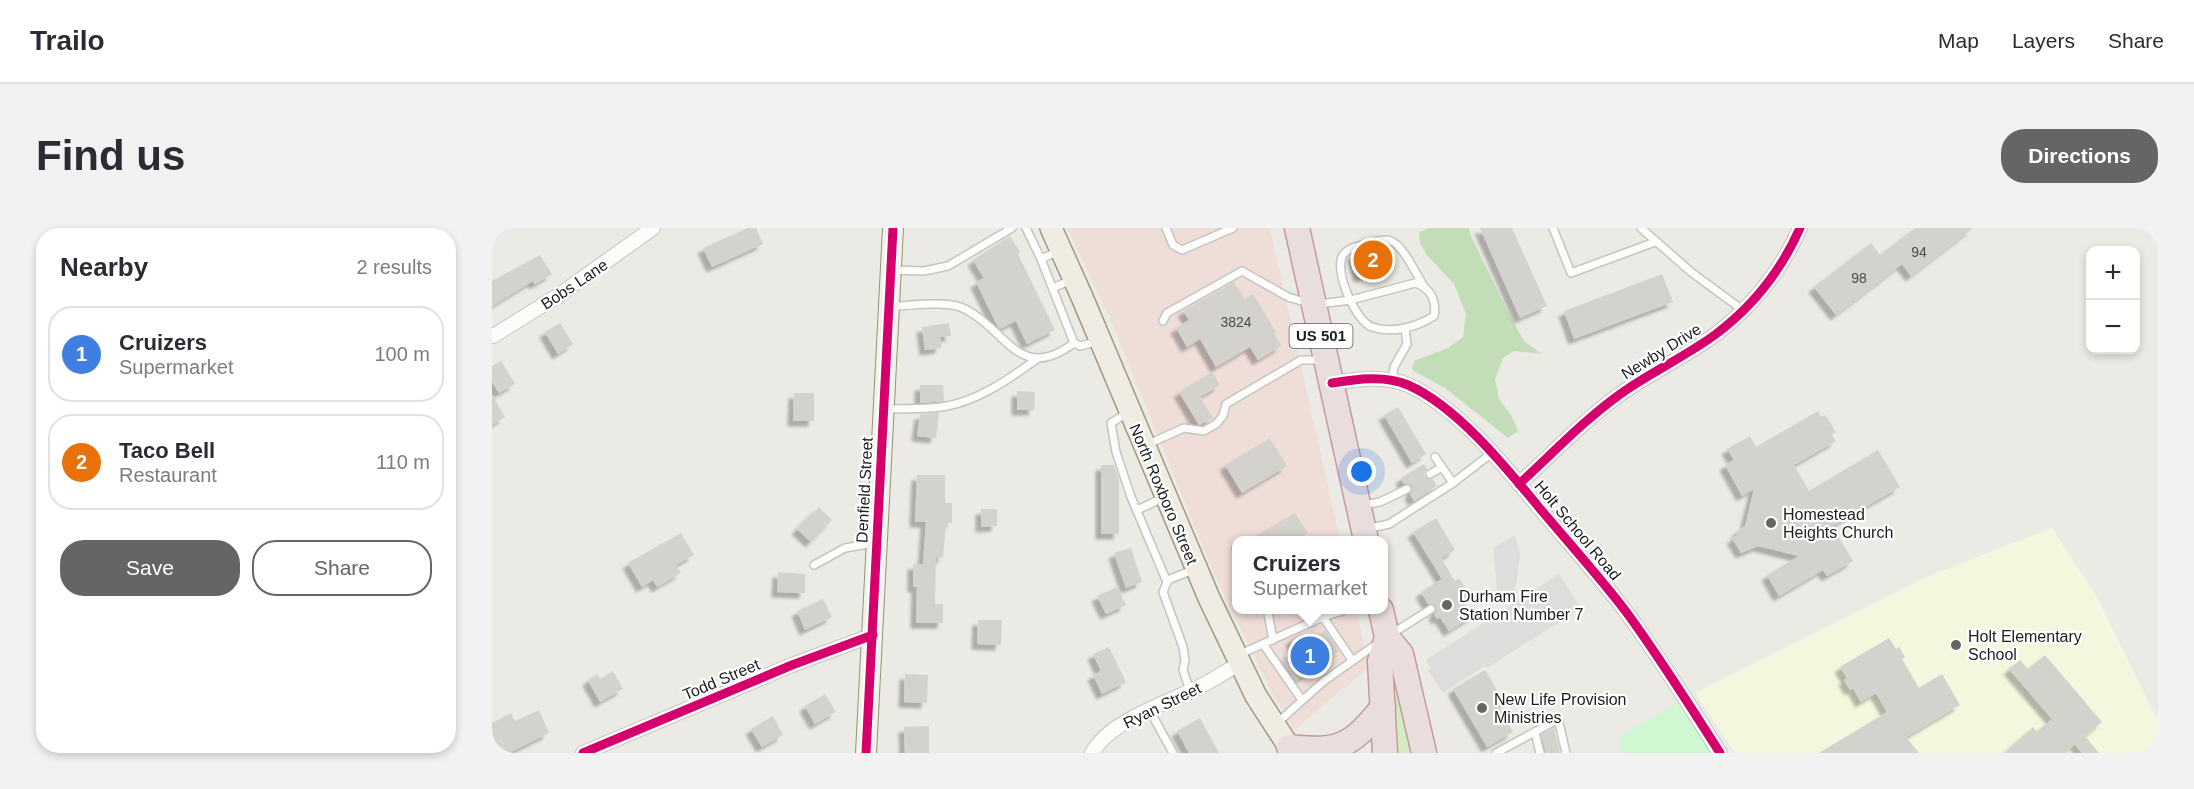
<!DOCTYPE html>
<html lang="en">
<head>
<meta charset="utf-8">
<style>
	:root { --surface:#fff; --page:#f2f2f3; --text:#2b2b33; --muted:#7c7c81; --line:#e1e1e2; --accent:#656563 }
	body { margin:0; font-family:Arial,sans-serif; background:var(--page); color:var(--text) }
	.controls { position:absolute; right:18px; top:18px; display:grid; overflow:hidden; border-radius:12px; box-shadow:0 3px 9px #0003 }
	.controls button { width:54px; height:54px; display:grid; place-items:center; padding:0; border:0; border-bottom:2px solid var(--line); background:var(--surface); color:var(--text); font:30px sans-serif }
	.you { position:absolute; left:870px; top:244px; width:21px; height:21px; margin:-15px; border:4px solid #fff; border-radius:50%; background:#1a73e8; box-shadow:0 0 0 9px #1a73e833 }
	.badge { display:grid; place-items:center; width:39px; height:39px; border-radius:50%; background:var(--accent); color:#fff; font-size:20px; font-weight:700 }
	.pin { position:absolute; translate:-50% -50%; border:3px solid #fff; box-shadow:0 2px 6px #0006 }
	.popup { position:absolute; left:740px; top:308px; width:156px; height:78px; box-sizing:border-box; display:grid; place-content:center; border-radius:12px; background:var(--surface); filter:drop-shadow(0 2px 4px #0005); font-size:20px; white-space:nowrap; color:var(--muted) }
	.popup b { font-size:22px; color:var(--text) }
	.popup::after { content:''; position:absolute; left:50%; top:100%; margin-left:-12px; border:12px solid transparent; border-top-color:var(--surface) }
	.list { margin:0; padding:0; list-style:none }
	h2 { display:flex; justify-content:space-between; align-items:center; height:78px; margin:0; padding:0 24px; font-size:26px }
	h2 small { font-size:20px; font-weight:400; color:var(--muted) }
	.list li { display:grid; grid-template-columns:39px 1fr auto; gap:18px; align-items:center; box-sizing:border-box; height:96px; margin:0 12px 12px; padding:0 12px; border:2px solid var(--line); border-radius:24px }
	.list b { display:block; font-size:22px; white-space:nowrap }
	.list p { margin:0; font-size:20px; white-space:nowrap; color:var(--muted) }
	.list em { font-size:20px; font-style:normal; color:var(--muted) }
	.actions { display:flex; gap:12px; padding:18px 24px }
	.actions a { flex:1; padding:14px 0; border:2px solid var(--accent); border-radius:24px; text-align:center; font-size:21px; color:var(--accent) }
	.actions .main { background:var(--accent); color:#fff }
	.map { position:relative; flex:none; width:1666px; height:525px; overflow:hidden; border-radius:24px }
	header { display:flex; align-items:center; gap:36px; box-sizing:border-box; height:84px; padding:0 30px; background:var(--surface); border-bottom:2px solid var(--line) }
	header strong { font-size:28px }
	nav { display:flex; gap:33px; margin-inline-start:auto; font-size:21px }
	.intro { display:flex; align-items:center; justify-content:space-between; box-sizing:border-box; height:144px; padding:0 36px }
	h1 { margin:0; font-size:42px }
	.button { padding:15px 27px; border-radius:24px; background:var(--accent); color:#fff; font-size:21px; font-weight:700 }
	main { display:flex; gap:36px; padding:0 36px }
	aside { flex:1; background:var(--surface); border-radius:24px; box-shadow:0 3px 9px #0003 }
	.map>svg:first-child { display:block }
	.commercial { fill:#efddd8 }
	.education { fill:#f5f6de }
	.grass { fill:#d4edbf }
	.forest { fill:#c2ddb7 }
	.park { fill:#d0f6d2 }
	.parking { fill:#dedddb }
	.building { fill:#d4d2cd; filter:url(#shadow) }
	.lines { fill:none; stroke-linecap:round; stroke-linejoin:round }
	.lane-casing { stroke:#c4c4c1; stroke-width:10 }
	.street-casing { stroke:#c4c4c1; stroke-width:16 }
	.secondary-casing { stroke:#92957c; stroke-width:22 }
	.primary-casing { stroke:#a29a81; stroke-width:24 }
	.highway-casing { stroke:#c49aa2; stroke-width:27 }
	.path { stroke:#d7c9c4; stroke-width:2; stroke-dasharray:3 3; stroke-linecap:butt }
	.lane { stroke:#fcfcfb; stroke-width:7 }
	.street { stroke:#fcfcfb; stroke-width:14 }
	.secondary { stroke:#f2f3e8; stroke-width:20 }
	.primary { stroke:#f0ece3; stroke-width:21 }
	.highway { stroke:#eadddd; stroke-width:24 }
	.cycleway-casing { stroke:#fff; stroke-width:13 }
	.cycleway { stroke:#d6006c; stroke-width:9 }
	.poi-dot { fill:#656563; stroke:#fff; stroke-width:2 }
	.labels { text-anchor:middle; stroke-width:4.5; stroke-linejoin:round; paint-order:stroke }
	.number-label { font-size:14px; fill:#4c4b4a }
	.shield { fill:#fff; stroke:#616161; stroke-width:1.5 }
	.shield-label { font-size:15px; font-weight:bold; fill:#1d1d1d }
	.street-label { font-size:16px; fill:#1d1d1d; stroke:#fff }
	.poi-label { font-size:16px; fill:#1d1d1d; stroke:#fff; text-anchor:start }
</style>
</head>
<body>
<header>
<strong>Trailo</strong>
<nav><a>Map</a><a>Layers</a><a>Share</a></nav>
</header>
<div class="intro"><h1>Find us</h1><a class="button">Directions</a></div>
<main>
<aside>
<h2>Nearby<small>2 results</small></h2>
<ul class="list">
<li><span class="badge" style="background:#3f7fe0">1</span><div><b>Cruizers</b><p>Supermarket</p></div><em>100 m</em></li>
<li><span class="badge" style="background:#e8710a">2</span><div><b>Taco Bell</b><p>Restaurant</p></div><em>110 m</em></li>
</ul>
<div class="actions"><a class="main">Save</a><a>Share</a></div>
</aside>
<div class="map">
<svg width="1666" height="525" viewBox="0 0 1666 525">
	<defs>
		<filter id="shadow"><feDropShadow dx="-5.5" dy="5.5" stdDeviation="1.5" flood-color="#0004"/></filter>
	</defs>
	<rect width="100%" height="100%" fill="#eceae4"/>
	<polygon class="commercial" points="575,0 778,0 848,312 744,312 744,382 864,382 877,439 802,502 779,463 723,348 617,88"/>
	<polygon class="education" points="1560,300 1605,369 1664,489 1666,488 1666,525 1243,525 1203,465 1439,347"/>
	<polygon class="grass" points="899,451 907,451 922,525 901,525"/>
	<polygon class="forest" points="938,0 977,0 979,8 1016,84 1032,113 1050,126 1022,123 1011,130 1003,151 1007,171 1019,187 1026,203 1016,210 953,160 920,142 922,133 956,120 971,109 974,86 962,56 935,27 928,15 927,4"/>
	<polygon class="park" points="1188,473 1222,525 1130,525 1127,509"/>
	<g class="parking">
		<polygon points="1023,307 1028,325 1025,353 1022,362 1006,373 1001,320"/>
		<polygon points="1067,346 1089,380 995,440 993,438 951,465 936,442 939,440 934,432"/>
	</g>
	<g class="building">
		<polygon points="256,0 264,0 271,16 220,39 211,20"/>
		<polygon points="988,0 1020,0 1055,78 1028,90"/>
		<polygon points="1423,0 1481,0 1419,48 1410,36 1344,87 1322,59 1379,15 1388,27"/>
		<polygon points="518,8 528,24 526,26 563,102 535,116 524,93 508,101 506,99 484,54 492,50 481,32"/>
		<polygon points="888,18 895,18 901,40 867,49 861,26"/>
		<polygon points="48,27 60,46 43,56 41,53 0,78 0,53"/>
		<polygon points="1170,46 1181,74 1082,111 1072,83"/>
		<polygon points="742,54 753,71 761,66 784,104 782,105 789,118 766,132 758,119 724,139 708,111 695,119 684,100 697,92 691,83"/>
		<polygon points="68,95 81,116 66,126 53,104"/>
		<polygon points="457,95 459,108 448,109 449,120 433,122 430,99"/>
		<polygon points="9,133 23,156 7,165 0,154 0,138"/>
		<polygon points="720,144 728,157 708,169 721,190 707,197 687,164"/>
		<polygon points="428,157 451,157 452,173 428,175"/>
		<polygon points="525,163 543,164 542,182 525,182"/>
		<polygon points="302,165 322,165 322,193 301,193"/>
		<polygon points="0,167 13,189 0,197"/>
		<polygon points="906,179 934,226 920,235 892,187"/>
		<polygon points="1326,183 1329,189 1333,187 1344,204 1340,207 1344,213 1302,237 1317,263 1386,222 1408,259 1340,298 1361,333 1335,348 1331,342 1287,368 1275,347 1307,328 1266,318 1249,325 1240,310 1246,307 1244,304 1253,298 1262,261 1250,268 1233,237 1242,232 1235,221 1258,208 1264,219"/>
		<polygon points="447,185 444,210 425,208 428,186"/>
		<polygon points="778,210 795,238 750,265 733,237"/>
		<polygon points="932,236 935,241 932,245 933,249 941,251 945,258 922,273 918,266 920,262 920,258 916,256 912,256 909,250"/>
		<polygon points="609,237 622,237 627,252 627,306 609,306"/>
		<polygon points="425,247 453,247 453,275 460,275 460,295 454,295 451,330 444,329 443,376 451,376 451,395 424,395 425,359 421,359 421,336 431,336 434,294 423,294"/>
		<polygon points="327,279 340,292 319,314 305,301"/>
		<polygon points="489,281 505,281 505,298 489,299"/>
		<polygon points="803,285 816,305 804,312 757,312"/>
		<polygon points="944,290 963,322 949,330 963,353 967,350 979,369 972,374 981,388 957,403 948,389 945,391 942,386 945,381 943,378 936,376 929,364 950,351 921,304"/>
		<polygon points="189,305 202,327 184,337 189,345 165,359 161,352 150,359 136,335"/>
		<polygon points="639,320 650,354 634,360 622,325"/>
		<polygon points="286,344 313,346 313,365 285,364"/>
		<polygon points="625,359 634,377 614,386 605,368"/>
		<polygon points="331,371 340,389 313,402 305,383"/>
		<polygon points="486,392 510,392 509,417 485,416"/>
		<polygon points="833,402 847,423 804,453 789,432 806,422 799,412 809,405 816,414"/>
		<polygon points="1397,410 1404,421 1407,419 1413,429 1410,431 1427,460 1450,446 1468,477 1414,509 1427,525 1327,525 1395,484 1384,465 1369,474 1361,460 1358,462 1352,452 1355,450 1348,439"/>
		<polygon points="617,419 634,454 610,466 601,447 609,443 601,426"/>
		<polygon points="1553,427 1610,494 1593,508 1607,525 1590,525 1583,516 1573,525 1512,525 1541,499 1545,504 1560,491 1517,441 1528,432 1536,441"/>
		<polygon points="993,442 1014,477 1007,481 1021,504 995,519 961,461"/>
		<polygon points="121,443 131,461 108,474 96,452 105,446 108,451"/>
		<polygon points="413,446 436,447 435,475 412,474"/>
		<polygon points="333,466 344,484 323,496 313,478"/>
		<polygon points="47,482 57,505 17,525 0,525 0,495 19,485 23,493"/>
		<polygon points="281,488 291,507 270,519 259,501"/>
		<polygon points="708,490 727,525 697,525 685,503"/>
		<polygon points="437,498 437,525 413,525 412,499"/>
		<polygon points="1062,500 1068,525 1054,525 1049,507"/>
	</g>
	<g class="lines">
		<defs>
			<g id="lane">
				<polyline points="534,0 549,31"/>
				<polyline points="674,0 681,17 690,22 741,0"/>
				<polyline points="1061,0 1079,45 1163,14"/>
				<polyline points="1149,0 1199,44 1252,83"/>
				<polyline points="567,23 549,31 582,115 588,118 607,113"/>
				<polyline points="401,42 432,43 456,38 520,0"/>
				<polyline points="561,60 581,51"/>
				<path d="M827,76L859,72L923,55C938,59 945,73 942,88C925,99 900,106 880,99C864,94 841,42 851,27C857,19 867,18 876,16C882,14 892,10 899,13C911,17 924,46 931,57"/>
				<path d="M399,78C419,78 455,72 473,81C515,102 527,156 582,115"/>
				<polyline points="671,93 675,85 750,43 796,69 816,75"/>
				<polyline points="900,153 902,139 915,116 913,101"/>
				<path d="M394,181C414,180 435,182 455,178C488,172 518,150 545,131"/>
				<polyline points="635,185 619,195 624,224 639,269 675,354"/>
				<polyline points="654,217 692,200 712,203 724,196 731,188 734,176 809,132 829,132"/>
				<polyline points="943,229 961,255"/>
				<polyline points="938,246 950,239"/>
				<polyline points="870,277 888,274 915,261"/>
				<polyline points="645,282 671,270"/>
				<polyline points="874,301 897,296 961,255 1000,225"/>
				<polyline points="744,320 744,321"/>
				<polyline points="322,337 353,320 382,315"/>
				<polyline points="831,389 860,432"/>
				<polyline points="898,407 939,381"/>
				<polyline points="781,412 776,385 781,382"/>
				<polyline points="771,416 810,472"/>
				<polyline points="746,427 831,389 853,382"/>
				<polyline points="698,463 691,442 693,432 691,419 671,364 675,354 678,351 701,342"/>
				<polyline points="658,483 681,525"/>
				<polyline points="785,495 832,453 886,415"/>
				<polyline points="1043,504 1048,525"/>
				<polyline points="1004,525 1063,493 1067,495 1074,525"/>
			</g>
			<g id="street">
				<polyline points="1,108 67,67 161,0"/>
				<path d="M840,155C865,151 893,147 916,157C964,178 1012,237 1045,277C1075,313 1107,348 1135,385C1168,430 1198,478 1228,525"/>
				<path d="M1027,256C1060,226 1091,193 1127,167C1157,145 1193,129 1224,106C1261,78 1289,43 1308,0"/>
				<polyline points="91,525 300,437 381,407"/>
				<path d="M600,525C619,491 677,475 711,457C723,451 735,442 748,436"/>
			</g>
			<polyline id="secondary" points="374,525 401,0"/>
			<polyline id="primary" points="559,0 590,69 717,370 764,468 801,525"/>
			<g id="highway">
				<polyline points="805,0 874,312"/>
				<polyline points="889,382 895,409 888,433 893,525"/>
				<polyline points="895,409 909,426 932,525"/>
				<path d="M797,519C849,525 860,517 891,479"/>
			</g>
		</defs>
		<use href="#lane" class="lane-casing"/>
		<use href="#street" class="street-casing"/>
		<use href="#secondary" class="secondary-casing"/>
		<use href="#primary" class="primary-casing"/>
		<use href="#highway" class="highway-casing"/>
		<g class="path">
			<polyline points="849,308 850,312"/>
			<polyline points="865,382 866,386"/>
		</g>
		<use href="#lane" class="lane"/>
		<use href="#street" class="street"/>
		<use href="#secondary" class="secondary"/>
		<use href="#primary" class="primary"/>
		<use href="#highway" class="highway"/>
		<defs>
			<g id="cycleway">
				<path d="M840,155C865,151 893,147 916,157C964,178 1012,237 1045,277C1075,313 1107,348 1135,385C1168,430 1198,478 1228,525"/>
				<path d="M1027,256C1060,226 1091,193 1127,167C1157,145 1193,129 1224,106C1261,78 1289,43 1308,0"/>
				<polyline points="91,525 300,437 381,407"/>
				<polyline points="374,525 401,0"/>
			</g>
		</defs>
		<use href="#cycleway" class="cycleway-casing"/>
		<use href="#cycleway" class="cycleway"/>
	</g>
	<g class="poi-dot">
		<circle cx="1279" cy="295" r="6"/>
		<circle cx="955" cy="377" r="6"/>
		<circle cx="1464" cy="417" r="6"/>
		<circle cx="990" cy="480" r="6"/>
	</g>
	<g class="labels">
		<g class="number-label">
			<text x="1427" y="29">94</text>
			<text x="1367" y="55">98</text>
			<text x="744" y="99">3824</text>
		</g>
		<rect class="shield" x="797.5" y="96" width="63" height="24" rx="4.5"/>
		<g class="shield-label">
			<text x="829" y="113">US 501</text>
		</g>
		<g class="street-label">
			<text transform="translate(82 56) rotate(-34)" y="6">Bobs Lane</text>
			<text transform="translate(1169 123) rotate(-32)" y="6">Newby Drive</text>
			<text transform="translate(372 262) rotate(-87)" y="6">Denfield Street</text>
			<text transform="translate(672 266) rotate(67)" y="6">North Roxboro Street</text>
			<text transform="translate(1086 302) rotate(50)" y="6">Holt School Road</text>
			<text transform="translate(229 451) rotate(-23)" y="6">Todd Street</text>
			<text transform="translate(670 477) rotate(-26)" y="6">Ryan Street</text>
		</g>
		<g class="poi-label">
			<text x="1291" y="292">Homestead<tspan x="1291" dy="18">Heights Church</tspan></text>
			<text x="967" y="374">Durham Fire<tspan x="967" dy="18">Station Number 7</tspan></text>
			<text x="1476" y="414">Holt Elementary<tspan x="1476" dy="18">School</tspan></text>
			<text x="1002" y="477">New Life Provision<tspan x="1002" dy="18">Ministries</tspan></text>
		</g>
	</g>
</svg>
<div class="controls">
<button>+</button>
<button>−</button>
</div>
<div class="you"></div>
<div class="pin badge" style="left:818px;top:428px;background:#3f7fe0">1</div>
<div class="popup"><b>Cruizers</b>Supermarket</div>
<div class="pin badge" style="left:881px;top:32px;background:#e8710a">2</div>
</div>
</main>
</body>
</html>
